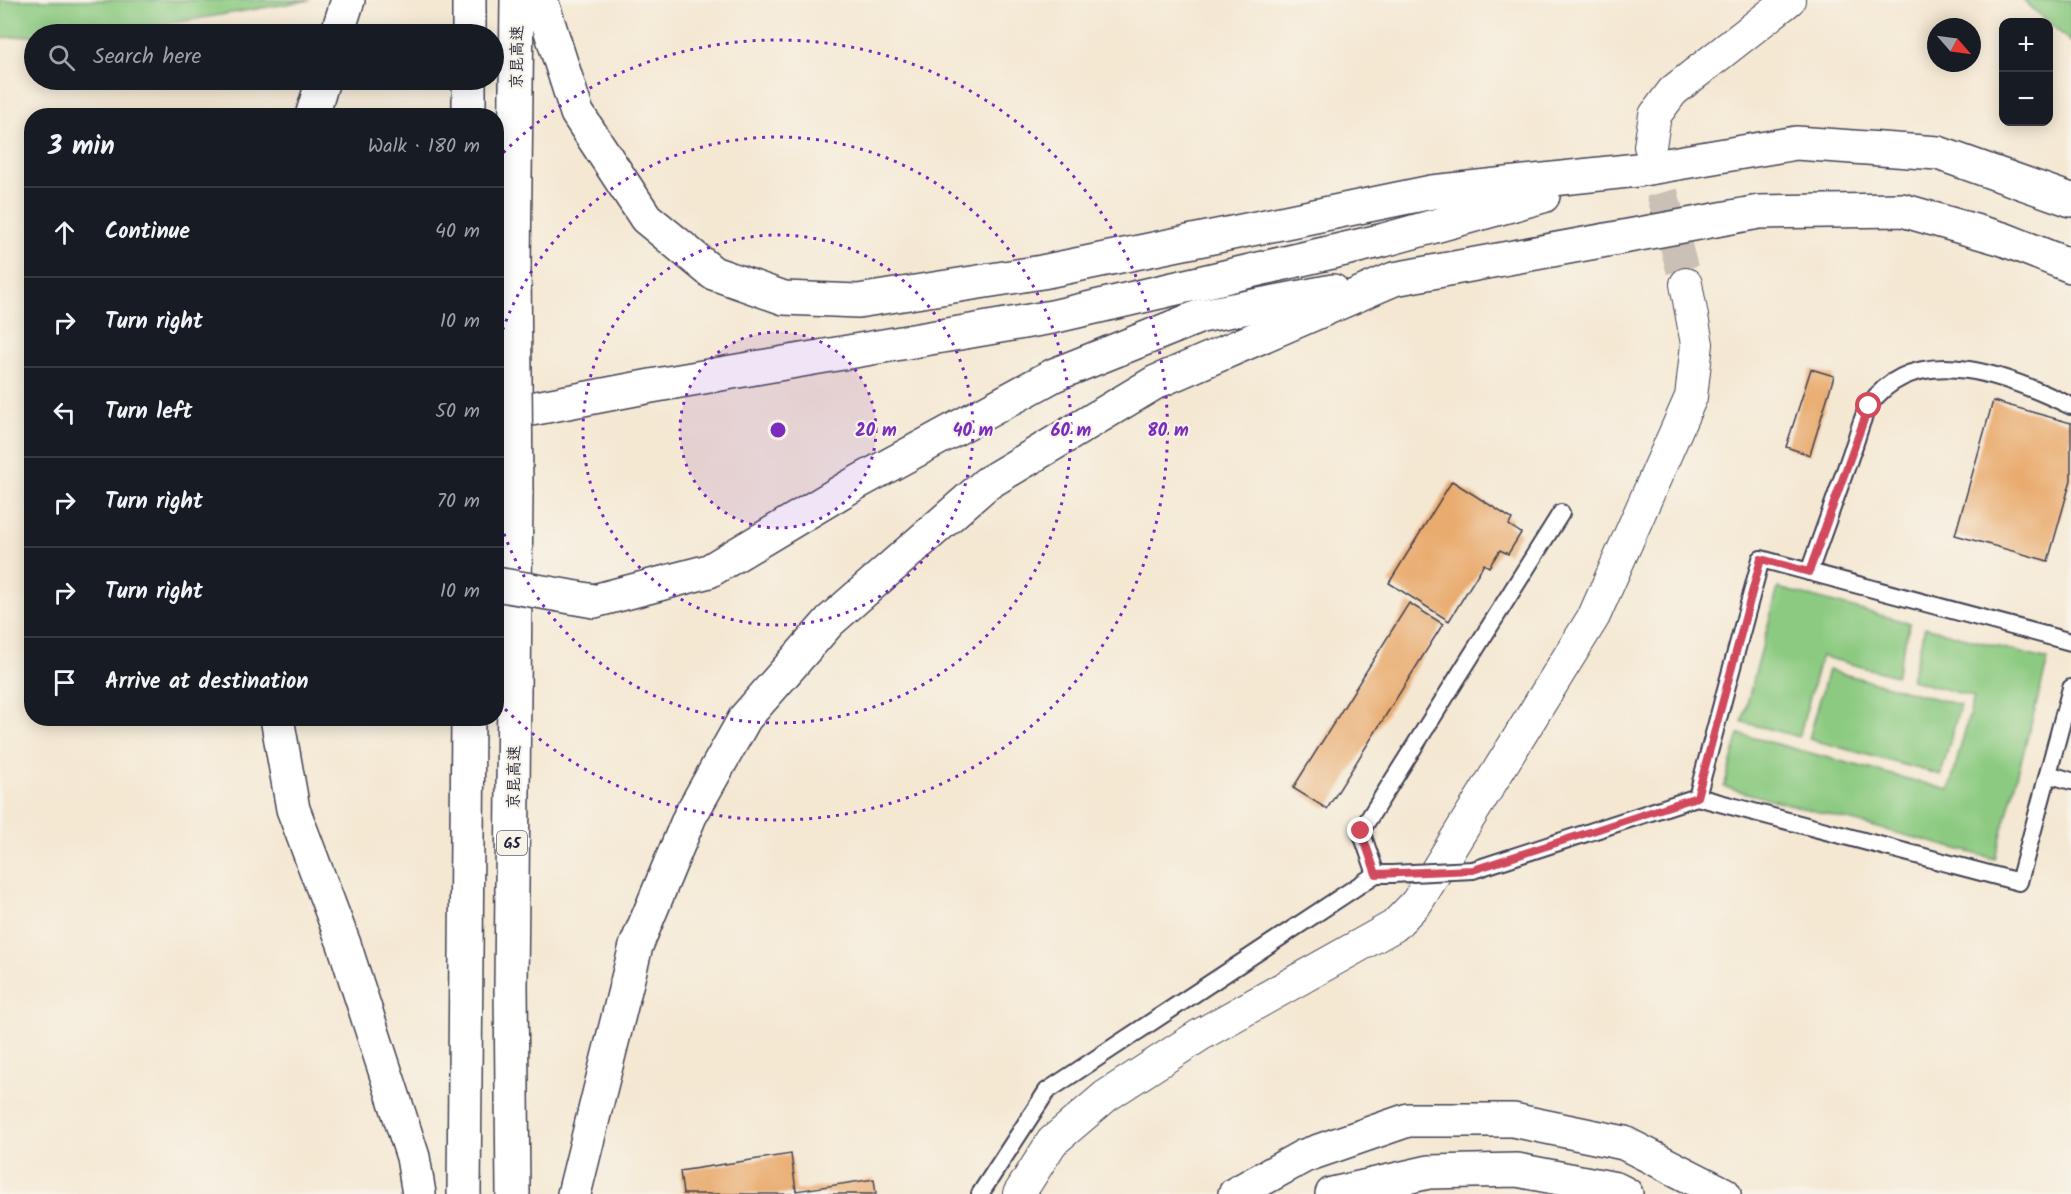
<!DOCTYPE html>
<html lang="en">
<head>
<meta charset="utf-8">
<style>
	:root { --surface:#171b24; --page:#242831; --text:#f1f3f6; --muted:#9ea1a6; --line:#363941 }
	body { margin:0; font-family:Kalam,"LXGW WenKai TC",sans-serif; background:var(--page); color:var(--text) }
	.controls { position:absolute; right:18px; top:18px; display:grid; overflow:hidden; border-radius:12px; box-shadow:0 3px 15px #0003 }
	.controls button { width:54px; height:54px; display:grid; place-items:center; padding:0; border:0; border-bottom:2px solid var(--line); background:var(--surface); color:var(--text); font:30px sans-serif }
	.compass { position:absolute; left:1927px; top:18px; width:54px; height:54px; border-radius:50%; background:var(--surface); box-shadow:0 3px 15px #0003; rotate:118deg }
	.stop { position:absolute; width:18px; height:18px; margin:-14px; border:4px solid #d1495b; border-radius:50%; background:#fff }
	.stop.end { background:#d1495b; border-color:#fff; box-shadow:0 2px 6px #0008 }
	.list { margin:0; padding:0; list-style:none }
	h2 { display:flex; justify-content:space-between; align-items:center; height:78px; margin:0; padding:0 24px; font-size:26px }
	h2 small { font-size:20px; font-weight:400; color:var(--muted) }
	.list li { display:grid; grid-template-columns:39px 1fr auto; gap:18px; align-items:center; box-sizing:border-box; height:90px; padding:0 24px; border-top:2px solid var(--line) }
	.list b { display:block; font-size:22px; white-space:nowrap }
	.list em { font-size:20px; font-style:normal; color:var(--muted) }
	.icon { flex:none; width:33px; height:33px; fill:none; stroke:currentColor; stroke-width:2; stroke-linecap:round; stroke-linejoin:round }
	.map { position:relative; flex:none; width:2071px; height:1194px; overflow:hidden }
	.search { position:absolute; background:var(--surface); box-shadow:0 3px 15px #0003; left:24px; top:24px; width:480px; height:66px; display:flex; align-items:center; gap:15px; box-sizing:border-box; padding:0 21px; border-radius:33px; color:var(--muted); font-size:22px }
	.panel { position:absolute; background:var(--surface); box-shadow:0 3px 15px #0003; left:24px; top:108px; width:480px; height:618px; border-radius:24px }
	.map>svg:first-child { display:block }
	.green { fill:#8cca81; stroke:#57765e; stroke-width:1.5 }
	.building { fill:#e9ab6e }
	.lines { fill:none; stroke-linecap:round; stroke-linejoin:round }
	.street-tunnel { stroke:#cac0b5; stroke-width:32; stroke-dasharray:32 16; stroke-linecap:butt }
	.lane-casing { stroke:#424052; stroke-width:20 }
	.street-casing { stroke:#424052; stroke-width:34 }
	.primary-casing { stroke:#424052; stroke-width:36 }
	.highway-casing { stroke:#424052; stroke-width:36 }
	.lane { stroke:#fff; stroke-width:16 }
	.street { stroke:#fff; stroke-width:32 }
	.primary { stroke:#fff; stroke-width:33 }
	.highway { stroke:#fff; stroke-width:33 }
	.lane-bridge-casing { stroke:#424052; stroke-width:20; stroke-linecap:butt }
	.highway-bridge-casing { stroke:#424052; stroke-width:36; stroke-linecap:butt }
	.lane-bridge { stroke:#fff; stroke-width:16 }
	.highway-bridge { stroke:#fff; stroke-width:33 }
	.route { stroke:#d1495b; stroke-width:8 }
	.ring { fill:none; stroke:#7b2cbf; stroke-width:3; stroke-dasharray:3 6 }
	.labels { text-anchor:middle; stroke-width:4.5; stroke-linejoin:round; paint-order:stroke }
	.shield { fill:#f7f3e8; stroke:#62616f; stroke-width:1.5 }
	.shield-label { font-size:15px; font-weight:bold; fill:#22223b }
	.street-label { font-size:16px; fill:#22223b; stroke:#f7f3e8 }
	.centre { fill:#7b2cbf; stroke:#f7f3e8; stroke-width:3 }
	.ring-label { font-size:18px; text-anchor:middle; font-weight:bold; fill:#7b2cbf; stroke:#f7f3e8; stroke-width:4.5; stroke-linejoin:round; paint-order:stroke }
</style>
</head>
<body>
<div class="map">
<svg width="2071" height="1194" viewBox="0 0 2071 1194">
	<rect width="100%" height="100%" fill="#f7f3e8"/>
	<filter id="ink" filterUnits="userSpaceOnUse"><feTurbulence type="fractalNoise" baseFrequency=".0167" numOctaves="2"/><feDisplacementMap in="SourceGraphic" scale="12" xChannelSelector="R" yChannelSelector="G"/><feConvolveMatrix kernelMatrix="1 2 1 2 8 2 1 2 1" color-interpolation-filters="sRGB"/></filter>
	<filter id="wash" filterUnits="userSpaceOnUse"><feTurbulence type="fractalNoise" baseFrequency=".008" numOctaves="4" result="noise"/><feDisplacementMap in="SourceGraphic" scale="24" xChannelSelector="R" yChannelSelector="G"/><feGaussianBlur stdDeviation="1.35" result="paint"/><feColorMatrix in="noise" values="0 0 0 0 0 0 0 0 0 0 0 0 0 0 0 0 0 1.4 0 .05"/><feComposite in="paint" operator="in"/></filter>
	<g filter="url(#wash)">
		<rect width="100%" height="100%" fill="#f4e8d3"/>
		<g class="green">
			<polygon points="0,0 310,0 148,27 0,38"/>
			<polygon points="2023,0 2071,0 2071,42"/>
			<polygon points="1778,588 1910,623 1896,676 1821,656 1799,737 1742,722"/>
			<polygon points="1925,627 2048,660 1995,859 1724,787 1739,734 1949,790 1974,697 1911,680"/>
			<polygon points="1828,670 1960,705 1941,775 1809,739"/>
		</g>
		<g id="blocks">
			<g class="building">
				<polygon points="1811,369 1834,376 1810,455 1786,447"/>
				<polygon points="1993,401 2071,423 2071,480 2048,561 1955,535"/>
				<polygon points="1452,481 1512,519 1509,525 1521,533 1508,554 1500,550 1489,567 1484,564 1449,621 1389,583"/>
				<polygon points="1409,603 1443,624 1327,809 1293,788"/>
				<polygon points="791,1154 796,1191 874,1179 876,1194 683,1194 680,1171"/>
			</g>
		</g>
	</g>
	<g filter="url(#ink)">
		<use href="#blocks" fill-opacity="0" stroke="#424052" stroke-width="1.5"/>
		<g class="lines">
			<polyline class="street-tunnel" points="1650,146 1686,284"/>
			<defs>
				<g id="lane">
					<path d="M1809,572C1823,532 1838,492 1852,451C1858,437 1861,417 1870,404C1918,338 2013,378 2071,406"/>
					<polyline points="2071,642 1761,559 1697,797 2019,882 2071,688"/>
					<polyline points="2048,774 2071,781"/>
					<polyline points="1473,870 1697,797"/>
					<polyline points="1376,874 1361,831 1561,513"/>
					<polyline points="980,1194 1047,1091 1376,874 1392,874"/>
				</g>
				<g id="street">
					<polyline points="1650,146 1655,115 1673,91 1789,0"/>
					<polyline points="1019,1194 1052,1142 1106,1096 1200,1035 1394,926 1417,902 1594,616 1691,397 1697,344 1686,284"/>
				</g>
				<g id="primary">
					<polyline points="1235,1194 1304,1156 1408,1120 1513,1120 1624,1143 1724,1194"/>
					<polyline points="1332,1194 1429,1172 1517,1170 1616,1189 1626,1194"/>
				</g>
				<g id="highway">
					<polyline points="469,0 469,34"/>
					<polyline points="541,0 577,113 646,218 713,273 784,298 858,301 1042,272 1432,192 1637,170 1796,143 1938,153 2071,200"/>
					<polyline points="337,34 348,0"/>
					<polyline points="469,80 469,116"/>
					<polyline points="312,116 323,80"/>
					<polyline points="514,267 517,0"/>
					<polyline points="496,419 510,413 651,386 1052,317 1384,240 1543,196"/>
					<polyline points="594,601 709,571 851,486 1054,375 1201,316 1333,291"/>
					<polyline points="277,718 293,809 344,944 413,1157 419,1194"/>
					<polyline points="464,1194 468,718"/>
					<polyline points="513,1194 511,986 516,492"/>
					<polyline points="574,1194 636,946 690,816 745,718 830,621 986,484 1156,382 1394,279 1759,212 1902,210 2003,239 2071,266"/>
				</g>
			</defs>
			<use href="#lane" class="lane-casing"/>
			<use href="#street" class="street-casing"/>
			<use href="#primary" class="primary-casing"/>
			<use href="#highway" class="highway-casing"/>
			<use href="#lane" class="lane"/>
			<use href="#street" class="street"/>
			<use href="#primary" class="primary"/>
			<use href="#highway" class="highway"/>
			<defs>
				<polyline id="lane-bridge" points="1392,874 1473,870"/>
				<g id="highway-bridge">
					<polyline points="514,267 516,492"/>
					<polyline points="496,584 594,601"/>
				</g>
			</defs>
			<use href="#lane-bridge" class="lane-bridge-casing"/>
			<use href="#highway-bridge" class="highway-bridge-casing"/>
			<use href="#lane-bridge" class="lane-bridge"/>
			<use href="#highway-bridge" class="highway-bridge"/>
		</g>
	</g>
	<g class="lines" filter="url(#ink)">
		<polyline class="route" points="1361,831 1376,874 1473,870 1697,797 1761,559 1809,572 1869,406"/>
	</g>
	<circle cx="778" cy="430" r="98" fill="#7b2cbf" fill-opacity=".12"/>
	<g class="ring">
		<circle cx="778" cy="430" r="98"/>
		<circle cx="778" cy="430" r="195"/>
		<path d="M497 347A293 293 0 1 1 497 513"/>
		<path d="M497 159A390 390 0 1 1 497 701"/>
	</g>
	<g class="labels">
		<rect class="shield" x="497" y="831" width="30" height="24" rx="4.5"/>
		<g class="shield-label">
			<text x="512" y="848">G5</text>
		</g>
		<g class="street-label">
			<text transform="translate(516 57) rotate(-89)" y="6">京昆高速</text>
			<text transform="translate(513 777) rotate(-89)" y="6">京昆高速</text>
		</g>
	</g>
	<circle cx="778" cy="430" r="9" class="centre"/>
	<g class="ring-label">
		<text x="876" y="436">20 m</text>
		<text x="973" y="436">40 m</text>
		<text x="1071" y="436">60 m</text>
		<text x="1168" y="436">80 m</text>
	</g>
</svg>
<div class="controls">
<button>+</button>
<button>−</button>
</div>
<svg class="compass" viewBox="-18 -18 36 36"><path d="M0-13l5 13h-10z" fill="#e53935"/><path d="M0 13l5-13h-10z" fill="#9ea1a6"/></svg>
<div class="stop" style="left:1869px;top:406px"></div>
<div class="stop end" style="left:1361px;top:831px"></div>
<div class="search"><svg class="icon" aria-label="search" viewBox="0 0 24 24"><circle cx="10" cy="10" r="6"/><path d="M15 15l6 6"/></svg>Search here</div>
<section class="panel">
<h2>3 min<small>Walk · 180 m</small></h2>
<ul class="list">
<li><svg class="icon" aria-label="ahead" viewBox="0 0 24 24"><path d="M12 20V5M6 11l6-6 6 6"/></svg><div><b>Continue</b></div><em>40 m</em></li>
<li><svg class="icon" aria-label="right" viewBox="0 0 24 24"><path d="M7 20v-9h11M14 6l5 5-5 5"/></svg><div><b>Turn right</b></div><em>10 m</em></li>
<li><svg class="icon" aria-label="left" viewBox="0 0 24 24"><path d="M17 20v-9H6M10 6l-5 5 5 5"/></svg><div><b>Turn left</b></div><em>50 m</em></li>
<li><svg class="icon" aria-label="right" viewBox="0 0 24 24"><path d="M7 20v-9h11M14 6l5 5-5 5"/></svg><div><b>Turn right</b></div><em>70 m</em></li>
<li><svg class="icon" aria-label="right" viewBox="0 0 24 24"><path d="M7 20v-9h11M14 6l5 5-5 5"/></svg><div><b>Turn right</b></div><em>10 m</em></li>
<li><svg class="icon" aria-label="arrive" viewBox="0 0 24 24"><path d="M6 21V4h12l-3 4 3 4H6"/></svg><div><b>Arrive at destination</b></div></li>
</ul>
</section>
</div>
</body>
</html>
